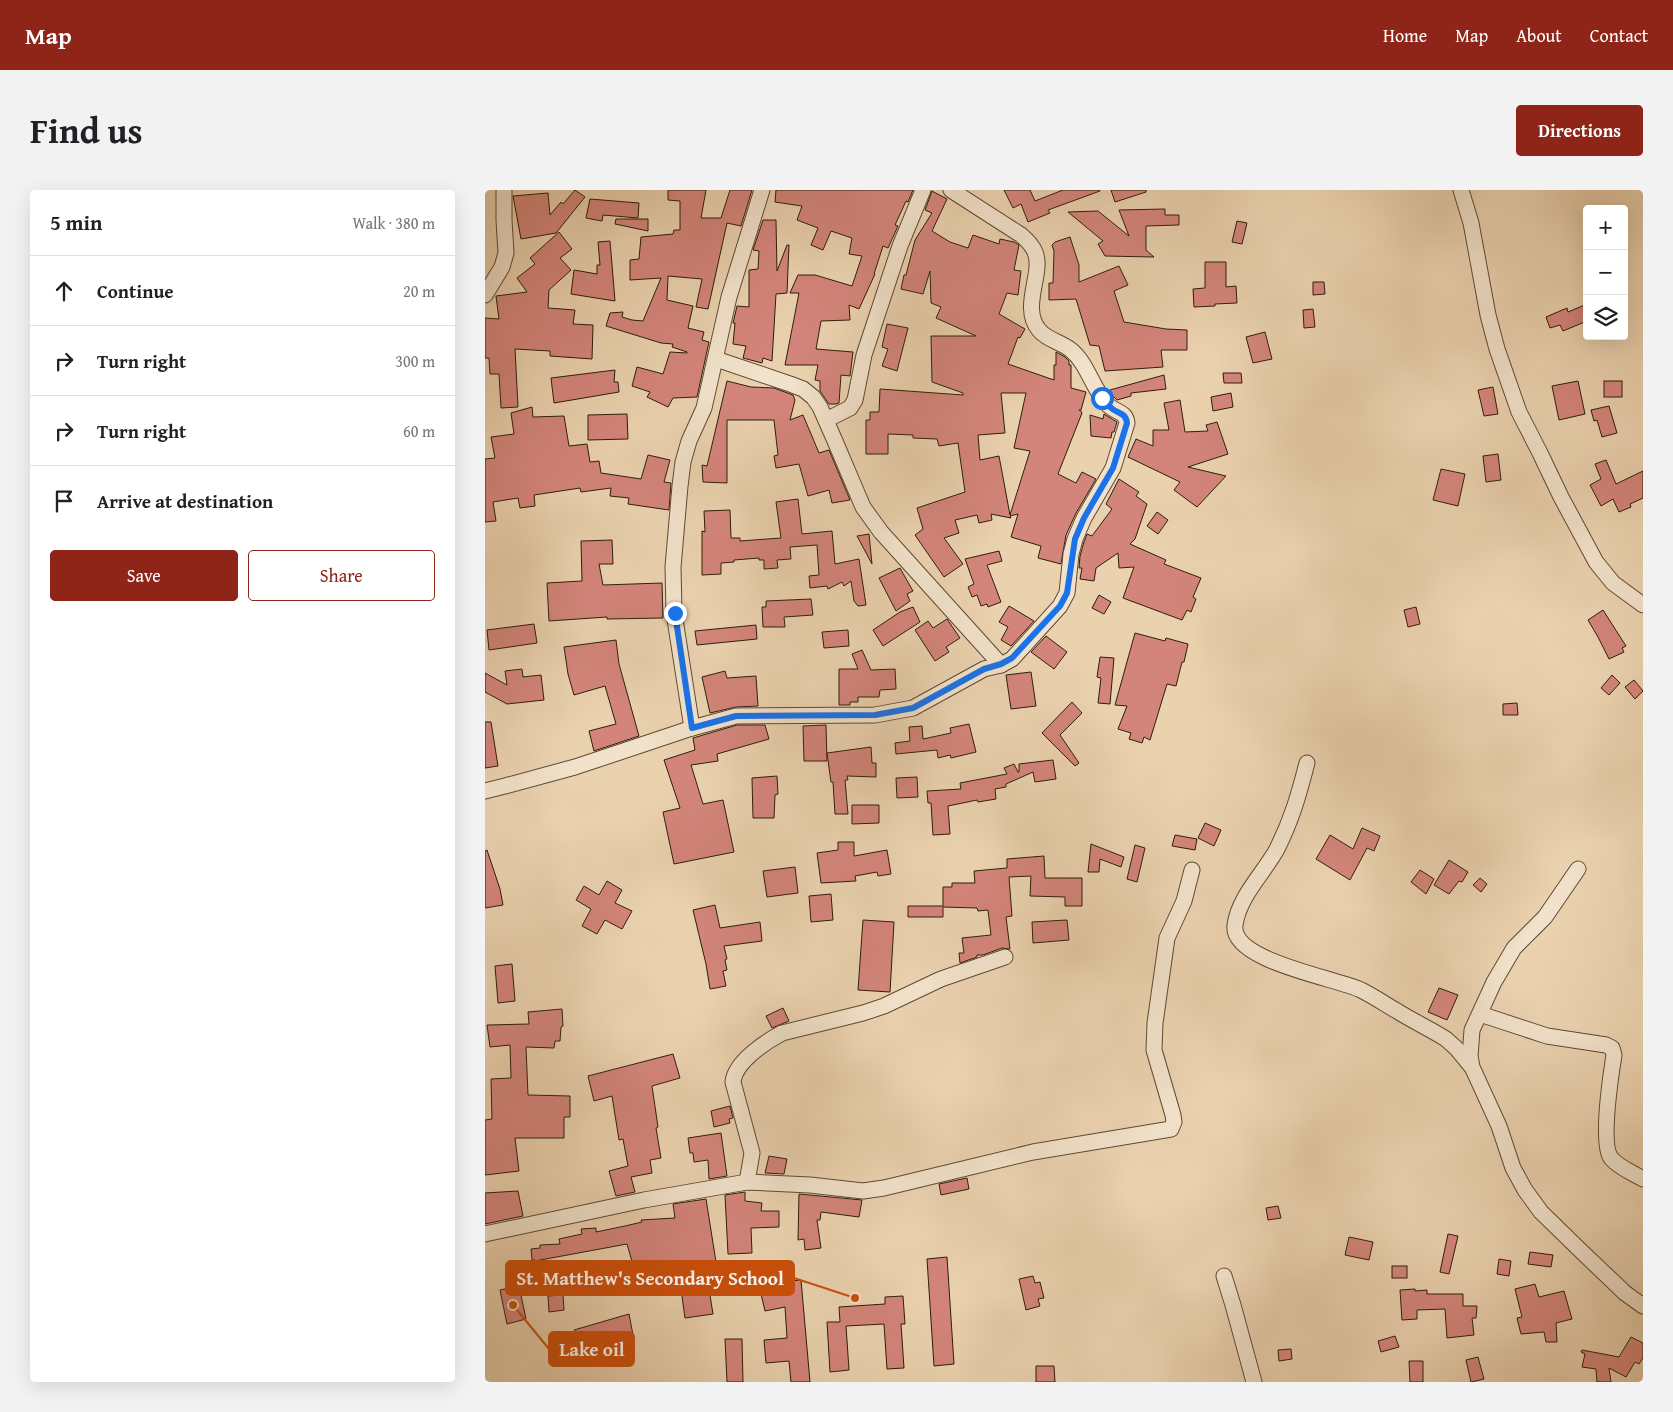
<!DOCTYPE html>
<html lang="en">
<head>
<meta charset="utf-8">
<style>
	:root { --surface:#fff; --page:#f2f2f2; --text:#202124; --muted:#757577; --line:#e0e0e0; --accent:#8f2418 }
	body { margin:0; font-family:"Gentium Book Plus",serif; background:var(--page); color:var(--text) }
	.controls { position:absolute; right:15px; top:15px; display:grid; overflow:hidden; border-radius:5px; box-shadow:0 5px 20px #0002 }
	.controls button { width:45px; height:45px; display:grid; place-items:center; padding:0; border:0; border-bottom:1px solid var(--line); background:var(--surface); color:var(--text); font:25px sans-serif }
	.stop { position:absolute; width:15px; height:15px; margin:-11px; border:4px solid #1a73e8; border-radius:50%; background:#fff }
	.stop.end { background:#1a73e8; border-color:#fff; box-shadow:0 1px 5px #0008 }
	.list { margin:0; padding:0; list-style:none }
	h2 { display:flex; justify-content:space-between; align-items:center; height:65px; margin:0; padding:0 20px; font-size:21px }
	h2 small { font-size:16px; font-weight:400; color:var(--muted) }
	.list li { display:grid; grid-template-columns:32px 1fr auto; gap:15px; align-items:center; box-sizing:border-box; height:70px; padding:0 20px; border-top:1px solid var(--line) }
	.list b { display:block; font-size:19px; white-space:nowrap }
	.list em { font-size:16px; font-style:normal; color:var(--muted) }
	.actions { display:flex; gap:10px; padding:15px 20px }
	.actions a { flex:1; padding:11px 0; border:1px solid var(--accent); border-radius:5px; text-align:center; font-size:18px; color:var(--accent) }
	.actions .main { background:var(--accent); color:#fff }
	.icon { flex:none; width:28px; height:28px; fill:none; stroke:currentColor; stroke-width:2; stroke-linecap:round; stroke-linejoin:round }
	.map { position:relative; flex:none; width:1158px; height:1192px; overflow:hidden; border-radius:5px }
	header { display:flex; align-items:center; gap:30px; box-sizing:border-box; height:70px; padding:0 25px; background:var(--accent); color:#fff }
	header strong { font-size:24px }
	nav { display:flex; gap:28px; margin-inline-start:auto; font-size:18px }
	.intro { display:flex; align-items:center; justify-content:space-between; box-sizing:border-box; height:120px; padding:0 30px }
	h1 { margin:0; font-size:35px }
	.button { padding:12px 22px; border-radius:5px; background:var(--accent); color:#fff; font-size:18px; font-weight:700 }
	main { display:flex; gap:30px; padding:0 30px }
	aside { flex:1; background:var(--surface); border-radius:5px; box-shadow:0 5px 20px #0002 }
	.map>svg:first-child { display:block }
	.building { fill:#d4857b; stroke:#2e1d0a; fill-rule:evenodd }
	.lines { fill:none; stroke-linecap:round; stroke-linejoin:round }
	.street-casing { stroke:#5d4a33; stroke-width:17 }
	.street { stroke:#f2e2cb; stroke-width:15 }
	.route { stroke:#1a73e8; stroke-width:6 }
	.leader { fill:none; stroke:#cc500c; stroke-width:2 }
	.callout-dot { fill:#cc500c; stroke:#f2e2cb; stroke-width:2 }
	.callout { fill:#cc500c; stroke:#cc500c; stroke-width:2 }
	.callout-label { font-size:19px; text-anchor:middle; font-weight:bold; fill:#fff }
</style>
</head>
<body>
<header>
<strong>Map</strong>
<nav><a>Home</a><a>Map</a><a>About</a><a>Contact</a></nav>
</header>
<div class="intro"><h1>Find us</h1><a class="button">Directions</a></div>
<main>
<aside>
<h2>5 min<small>Walk · 380 m</small></h2>
<ul class="list">
<li><svg class="icon" aria-label="ahead" viewBox="0 0 24 24"><path d="M12 20V5M6 11l6-6 6 6"/></svg><div><b>Continue</b></div><em>20 m</em></li>
<li><svg class="icon" aria-label="right" viewBox="0 0 24 24"><path d="M7 20v-9h11M14 6l5 5-5 5"/></svg><div><b>Turn right</b></div><em>300 m</em></li>
<li><svg class="icon" aria-label="right" viewBox="0 0 24 24"><path d="M7 20v-9h11M14 6l5 5-5 5"/></svg><div><b>Turn right</b></div><em>60 m</em></li>
<li><svg class="icon" aria-label="arrive" viewBox="0 0 24 24"><path d="M6 21V4h12l-3 4 3 4H6"/></svg><div><b>Arrive at destination</b></div></li>
</ul>
<div class="actions"><a class="main">Save</a><a>Share</a></div>
</aside>
<div class="map">
<svg width="1158" height="1192" viewBox="0 0 1158 1192">
	<rect width="100%" height="100%" fill="#ebd2af"/>
	<filter id="stains"><feTurbulence type="fractalNoise" baseFrequency=".004" numOctaves="4"/><feColorMatrix values="0 0 0 0 .2 0 0 0 0 .09 0 0 0 0 .02 0 0 0 .5 -.17"/></filter>
	<radialGradient id="worn" r=".72"><stop offset=".6" stop-color="#630" stop-opacity="0"/><stop offset="1" stop-color="#630" stop-opacity=".3"/></radialGradient>
	<g class="building">
		<polygon points="90,0 100,7 71,43 36,49 28,6 63,3 65,25 76,12 78,14"/>
		<polygon points="183,0 221,0 216,28 236,28 245,0 267,0 256,36 242,33 223,119 211,117 217,89 183,86 182,110 208,116 203,138 219,142 217,150 224,152 212,207 188,208 183,217 162,207 165,202 147,196 152,177 178,184 185,162 202,163 202,162 187,157 188,154 176,153 121,136 125,123 138,122 137,127 147,130 158,131 176,88 145,90 145,70 154,69 156,47 188,44 189,40 195,40 195,11 183,10"/>
		<polygon points="291,0 428,0 423,12 421,11 410,35 413,36 403,58 398,56 389,84 390,84 374,119 364,115 365,130 336,131 331,159 368,162 365,186 356,185 354,213 351,214 344,214 335,201 335,191 330,190 333,175 300,175 314,103 305,103 313,85 330,85 367,96 377,66 364,64 367,48 346,41 338,60 326,55 333,38 312,30 317,16 290,12"/>
		<polygon points="519,0 545,0 550,11 578,0 615,0 615,1 563,20 565,23 543,32 536,14 528,18"/>
		<polygon points="626,0 661,0 661,2 630,12"/>
		<path d="M447,1L462,9L447,41L465,52L483,58L488,45L514,54L515,49L529,52L534,55L529,80L536,81L533,105L522,103L514,124L540,139L535,148L533,147L523,174L569,190V175H571V162L580,167L584,171V175H586V198L601,202L596,220H594L596,221L597,223L573,284L591,293L597,282L611,289L591,323L581,345L576,374L553,368L556,356L526,347L533,324L525,326L526,328L506,324L507,330L494,333L492,325L470,330L474,343L459,348L478,374L459,387L430,345L438,339L432,318L480,302L473,253L454,256L452,249L428,248V245L403,244V264H381V230H385V222H394L395,199L478,205V203L447,192L446,146H491L451,128L456,117L446,113L445,81L438,104L416,99L419,85H421L430,50L447,23L440,20ZM516,203H541L529,258L545,261L525,325L514,266L495,270L493,245L520,243Z"/>
		<polygon points="105,9 154,13 153,28 118,25 117,31 101,28"/>
		<polygon points="680,19 680,25 694,25 694,35 661,36 661,60 669,67 620,66 613,54 618,51 583,22 613,21 644,46 634,20"/>
		<polygon points="131,29 163,29 163,41 130,34"/>
		<polygon points="278,30 291,30 292,81 302,55 304,55 302,103 291,104 287,171 278,168 277,173 258,168 261,156 248,154 250,133 248,133 252,116 264,117 264,80 273,79 274,61 268,60"/>
		<polygon points="752,31 762,33 757,54 747,52"/>
		<polygon points="74,42 87,59 75,68 86,80 64,100 63,118 90,120 88,134 108,135 107,169 65,166 65,161 30,159 33,217 16,218 14,184 5,184 4,168 0,168 0,128 14,129 11,106 42,102 32,88 50,74 45,68"/>
		<polygon points="585,47 594,75 594,92 634,76 643,95 629,101 639,132 681,139 702,140 702,160 676,160 678,177 620,181 614,156 605,155 591,109 564,110 564,93 568,93 569,61 567,55 570,52"/>
		<polygon points="125,51 130,111 86,104 89,80 112,84 112,75 115,75 113,52"/>
		<polygon points="720,72 741,72 741,97 751,96 752,113 730,114 730,116 709,117 708,99 720,98"/>
		<polygon points="828,92 839,92 840,104 828,105"/>
		<polygon points="1102,114 1102,131 1078,141 1075,135 1065,138 1061,127 1082,118 1083,122"/>
		<polygon points="828,119 830,137 819,138 818,120"/>
		<polygon points="402,134 423,138 412,181 397,176 403,159 397,157"/>
		<polygon points="780,142 787,169 768,173 761,147"/>
		<polygon points="130,180 129,192 133,192 134,202 69,213 66,188"/>
		<polygon points="738,183 756,183 757,193 739,193"/>
		<polygon points="679,185 681,199 646,203 646,206 632,210 626,204 625,200"/>
		<polygon points="242,191 266,197 289,198 308,205 310,210 305,230 318,225 334,263 344,260 365,310 347,313 344,300 323,306 314,274 291,278 289,266 293,265 289,230 242,230 242,293 218,292 217,275 222,276"/>
		<polygon points="1093,191 1100,224 1074,230 1067,196"/>
		<rect x="1119" y="191" width="18" height="16"/>
		<polygon points="1008,197 1013,224 999,226 993,200"/>
		<polygon points="746,203 748,217 728,221 726,207"/>
		<polygon points="695,210 700,242 723,241 721,235 732,232 743,264 703,277 741,286 712,317 689,300 695,292 643,267 651,249 668,256 668,240 684,240 679,213"/>
		<polygon points="1124,216 1132,243 1117,247 1112,230 1109,231 1106,220"/>
		<polygon points="47,217 48,227 79,226 84,256 102,254 105,272 114,271 116,283 156,289 163,265 185,270 179,292 186,293 184,320 143,314 144,308 125,306 126,298 96,302 95,298 49,305 50,316 35,318 33,308 8,312 11,331 0,332 0,269 10,268 6,247 29,244 26,223"/>
		<polygon points="142,224 143,249 103,250 103,225"/>
		<polygon points="619,224 632,232 629,242 627,242 626,248 606,246 605,225 618,229"/>
		<polygon points="1013,264 1016,290 1001,292 998,266"/>
		<polygon points="1121,270 1131,294 1158,281 1158,308 1145,314 1146,317 1134,322 1128,309 1116,316 1105,295 1116,289 1110,274"/>
		<polygon points="956,279 980,284 973,316 948,310"/>
		<polygon points="634,289 654,302 651,306 662,314 650,349 645,354 681,370 679,374 716,388 708,407 711,409 706,422 702,420 697,430 638,408 649,377 634,378 633,363 611,378 609,391 595,389 597,378 594,378 595,366 599,352 602,344 607,346 627,319 621,314"/>
		<polygon points="313,309 317,344 347,341 350,374 374,369 381,415 373,416 369,411 366,391 359,396 357,392 343,399 342,396 325,398 324,386 334,385 332,355 305,357 306,369 292,370 293,378 279,379 279,370 274,370 274,368 249,370 249,372 236,373 236,384 217,385 217,341 220,342 219,321 245,320 246,348 255,348 255,351 296,348 291,312"/>
		<polygon points="672,322 683,330 673,344 662,336"/>
		<polygon points="384,344 387,374 372,346"/>
		<polygon points="127,350 128,374 114,374 118,395 177,393 178,428 122,429 122,427 64,431 62,393 97,391 96,351"/>
		<polygon points="514,361 517,371 502,375 516,412 503,417 502,414 496,416 492,405 487,407 483,397 489,394 480,369"/>
		<polygon points="415,378 428,401 422,404 425,411 411,421 394,388"/>
		<polygon points="614,405 626,412 619,424 607,418"/>
		<polygon points="326,409 328,425 299,427 300,437 278,437 277,417 281,417 281,411"/>
		<polygon points="524,416 549,431 526,456 516,450 523,437 514,432"/>
		<polygon points="428,417 435,432 398,456 388,440 415,422"/>
		<polygon points="931,417 935,434 923,437 919,420"/>
		<polygon points="1118,420 1141,456 1137,458 1139,462 1124,469 1113,447 1103,430"/>
		<polygon points="462,429 475,448 461,457 464,462 450,471 430,440 443,431 448,438"/>
		<polygon points="49,434 52,453 4,460 2,440"/>
		<polygon points="271,435 272,449 212,455 210,441"/>
		<polygon points="363,440 364,456 339,458 337,442"/>
		<polygon points="650,443 680,451 681,448 703,454 699,472 697,472 691,496 682,494 665,550 659,547 657,553 644,549 646,543 633,539 642,516 630,515"/>
		<polygon points="561,446 582,462 569,479 546,462"/>
		<polygon points="131,450 134,474 154,546 109,561 104,541 131,534 120,496 89,505 83,484 79,457"/>
		<polygon points="377,460 386,480 410,479 411,499 395,500 394,507 373,507 373,512 365,512 365,515 354,515 354,479 373,479 367,464"/>
		<polygon points="615,467 629,468 625,514 613,513 616,488 612,487"/>
		<polygon points="37,479 38,487 56,485 59,510 22,514 0,502 0,483 22,495 20,481"/>
		<polygon points="240,481 242,488 271,486 273,516 251,517 225,523 217,487"/>
		<polygon points="546,482 551,516 526,519 521,485"/>
		<polygon points="1127,485 1135,493 1124,505 1116,498"/>
		<polygon points="1149,490 1158,501 1150,509 1140,497"/>
		<polygon points="587,512 597,523 575,545 594,573 590,576 557,543"/>
		<polygon points="1032,513 1033,525 1018,525 1018,514"/>
		<polygon points="0,532 6,532 13,576 0,578"/>
		<polygon points="484,534 491,562 466,568 465,565 453,568 452,560 411,564 410,553 425,551 424,537 437,536 438,549 466,543 465,538"/>
		<polygon points="252,535 280,535 284,549 232,564 233,571 206,575 218,614 238,610 249,662 189,674 178,622 195,618 179,570 210,560 208,548"/>
		<polygon points="341,535 342,571 319,571 318,536"/>
		<polygon points="386,557 387,573 391,573 391,587 362,586 363,590 360,590 363,624 350,624 348,592 346,592 342,563"/>
		<polygon points="568,570 571,589 550,592 548,582 521,594 521,597 510,599 511,609 493,612 492,610 463,616 465,644 448,645 446,613 443,613 442,601 476,599 475,593 522,584 519,578 529,574 533,582 534,582 534,574"/>
		<polygon points="292,586 293,604 290,605 289,628 268,628 267,588"/>
		<polygon points="432,587 433,607 412,608 411,588"/>
		<polygon points="367,615 394,615 394,633 367,634"/>
		<polygon points="720,633 736,640 729,656 713,648"/>
		<polygon points="877,638 895,646 889,661 882,658 865,690 831,669 845,645 868,659"/>
		<polygon points="690,645 712,649 710,660 687,656"/>
		<polygon points="353,652 369,652 369,666 402,660 406,684 393,686 392,682 370,686 371,691 336,693 332,663 353,660"/>
		<polygon points="606,654 639,667 636,677 615,669 614,682 603,682"/>
		<polygon points="650,655 660,658 652,692 642,689"/>
		<polygon points="2,660 15,699 18,715 0,718 0,661"/>
		<polygon points="559,666 560,688 597,688 597,716 580,716 580,707 545,706 546,686 524,687 527,726 521,727 525,759 517,758 498,765 492,765 492,767 475,773 474,763 479,763 477,748 506,745 503,720 493,721 492,718 458,717 458,727 423,727 423,716 458,716 458,697 467,697 467,693 490,693 489,681 522,678 522,669"/>
		<polygon points="964,670 983,682 977,692 974,691 964,704 949,695"/>
		<polygon points="310,677 313,703 282,707 278,681"/>
		<polygon points="935,680 949,689 941,704 926,692"/>
		<polygon points="995,688 1002,694 996,702 988,695"/>
		<polygon points="122,691 137,700 130,713 147,721 137,739 120,730 112,744 97,736 106,719 91,710 99,696 114,705"/>
		<polygon points="346,704 348,730 326,732 324,706"/>
		<polygon points="230,715 235,738 275,732 277,751 239,756 242,769 240,770 242,780 238,781 241,796 225,799 221,774 208,720"/>
		<polygon points="378,730 409,732 405,802 373,800"/>
		<polygon points="582,730 584,750 548,753 547,732"/>
		<polygon points="27,774 30,811 13,813 10,776"/>
		<polygon points="954,798 973,805 962,830 943,822"/>
		<polygon points="298,818 304,831 287,838 281,826"/>
		<polygon points="77,819 78,836 76,837 75,851 70,851 69,858 41,857 43,905 85,906 85,927 79,927 79,948 30,948 34,981 0,985 0,930 7,929 6,889 26,888 25,855 5,857 2,835 44,834 43,822"/>
		<polygon points="188,864 195,888 167,896 173,937 171,938 176,968 165,970 167,983 146,987 150,1002 131,1006 124,981 143,976 138,949 134,950 127,906 109,911 103,886"/>
		<polygon points="245,916 248,928 244,929 245,933 229,937 226,921"/>
		<polygon points="236,943 242,986 224,989 223,970 209,972 208,963 205,963 203,948"/>
		<polygon points="284,966 302,969 299,984 280,983"/>
		<polygon points="482,988 484,999 456,1005 454,994"/>
		<polygon points="33,1001 38,1026 0,1034 0,1003"/>
		<polygon points="260,1002 260,1011 277,1013 276,1021 294,1021 294,1037 266,1038 267,1063 243,1064 240,1005"/>
		<polygon points="314,1004 377,1010 374,1027 336,1022 335,1030 332,1030 336,1058 320,1060 319,1049 313,1050"/>
		<polygon points="221,1009 231,1072 248,1071 251,1096 224,1099 228,1124 200,1128 194,1084 142,1093 142,1095 129,1097 129,1077 148,1075 142,1054 50,1071 50,1070 47,1070 46,1059 55,1058 55,1055 75,1054 74,1049 97,1044 96,1039 111,1038 111,1042 140,1036 157,1032 156,1030 190,1028 188,1014"/>
		<polygon points="793,1016 796,1028 783,1030 781,1018"/>
		<polygon points="963,1044 973,1046 964,1084 955,1082"/>
		<polygon points="864,1047 888,1052 884,1070 860,1065"/>
		<polygon points="1045,1062 1068,1065 1066,1077 1043,1074"/>
		<polygon points="462,1067 469,1174 449,1176 442,1069"/>
		<polygon points="1014,1069 1026,1071 1024,1086 1012,1084"/>
		<rect x="907" y="1076" width="15" height="12"/>
		<polygon points="286,1078 287,1093 316,1090 325,1192 306,1192 304,1171 281,1173 279,1150 302,1148 300,1117 280,1121 276,1104 275,1079"/>
		<polygon points="548,1086 550,1093 555,1092 559,1108 553,1109 555,1116 541,1120 534,1089"/>
		<polygon points="1050,1094 1054,1107 1079,1101 1087,1129 1071,1133 1072,1152 1061,1152 1059,1142 1036,1144 1032,1128 1037,1127 1030,1099"/>
		<polygon points="34,1096 41,1129 22,1134 15,1100"/>
		<polygon points="930,1099 930,1101 942,1100 942,1104 978,1104 978,1116 992,1116 991,1128 987,1128 989,1145 962,1148 960,1119 932,1120 932,1129 917,1130 915,1100"/>
		<polygon points="78,1105 79,1120 64,1122 63,1106"/>
		<polygon points="418,1106 420,1134 416,1134 419,1178 402,1179 399,1134 361,1136 364,1180 345,1182 342,1132 355,1132 354,1117 400,1114 400,1107"/>
		<polygon points="144,1124 148,1145 135,1148 138,1159 127,1162 125,1156 97,1164 89,1140"/>
		<polygon points="910,1146 914,1157 896,1162 893,1151"/>
		<polygon points="1146,1147 1158,1153 1158,1168 1154,1174 1150,1172 1141,1187 1124,1178 1126,1192 1112,1192 1111,1179 1097,1177 1100,1164 1096,1162 1097,1160 1134,1167"/>
		<polygon points="240,1149 257,1149 258,1192 242,1192"/>
		<polygon points="806,1159 807,1169 794,1171 793,1160"/>
		<polygon points="993,1167 999,1189 986,1192 981,1170"/>
		<polygon points="924,1171 938,1171 938,1192 925,1192"/>
		<polygon points="551,1176 569,1176 570,1192 551,1192"/>
	</g>
	<g class="lines">
		<defs>
			<g id="street">
				<polyline points="976,0 986,33 1003,125 1012,159 1034,222 1055,263 1076,307 1111,372 1128,393 1158,415"/>
				<polyline points="0,105 17,77 21,63 19,30 19,0"/>
				<polyline points="231,169 305,194 318,199 328,207 335,217 350,251 378,317 396,342 516,475"/>
				<polyline points="341,230 365,218 370,210 379,165 415,56 438,0"/>
				<polyline points="207,538 189,423 188,377 195,296 198,272 204,251 219,218 244,107 277,0"/>
				<path d="M822,573C814,604 807,629 792,659C779,683 754,706 750,735C745,771 851,788 876,800C888,806 900,814 912,821C928,831 945,839 961,849L972,859L986,876"/>
				<path d="M0,601L20,596L90,577L207,538L251,526L390,525L428,518L499,479L516,475L527,469L575,416L582,403L586,364L590,349L599,328L628,278L642,233C641,221 629,222 622,214C607,198 603,174 586,160C576,152 562,150 554,140C535,117 559,83 550,62C547,55 542,50 536,45L466,0"/>
				<polyline points="1093,679 1060,727 1029,758 1009,792 987,840 985,866 987,877 1014,936 1028,978 1040,1000 1056,1022 1096,1061 1140,1103 1158,1116"/>
				<path d="M995,824L1062,846L1121,855L1127,858L1129,865C1126,884 1115,954 1126,968C1133,977 1148,983 1158,989"/>
				<path d="M262,992L267,963L248,892C250,872 280,852 297,843L378,823L399,816L456,789L520,767"/>
				<polyline points="0,1044 159,1010 262,992 325,995 378,1001 399,998 548,962 686,939 689,932 688,925 669,860 670,833 682,748 699,711 707,680"/>
				<polyline points="739,1086 748,1115 769,1192"/>
			</g>
		</defs>
		<use href="#street" class="street-casing"/>
		<use href="#street" class="street"/>
	</g>
	<g class="lines">
		<path class="route" d="M190,423L207,538L251,526L390,525L428,518L499,479L516,474L527,468L575,416L582,403L590,349L599,328L628,278L642,233C641,224 636,224 629,220C624,217 621,212 617,208"/>
	</g>
	<path class="leader" d="M370 1108L309 1088M28 1115L64 1159"/>
	<g class="callout-dot">
		<circle cx="370" cy="1108" r="5"/>
		<circle cx="28" cy="1115" r="5"/>
	</g>
	<g class="callout">
		<rect x="21" y="1071" width="288" height="34" rx="5"/>
		<rect x="64" y="1142" width="85" height="34" rx="5"/>
	</g>
	<g class="callout-label">
		<text x="165" y="1095">St. Matthew's Secondary School</text>
		<text x="107" y="1166">Lake oil</text>
	</g>
	<rect width="100%" height="100%" filter="url(#stains)"/>
	<rect width="100%" height="100%" fill="url(#worn)"/>
</svg>
<div class="controls">
<button>+</button>
<button>−</button>
<button><svg class="icon" aria-label="layers" viewBox="0 0 24 24"><path d="M12 4l9 5-9 5-9-5zM3 14l9 5 9-5"/></svg></button>
</div>
<div class="stop" style="left:617px;top:208px"></div>
<div class="stop end" style="left:190px;top:423px"></div>
</div>
</main>
</body>
</html>
